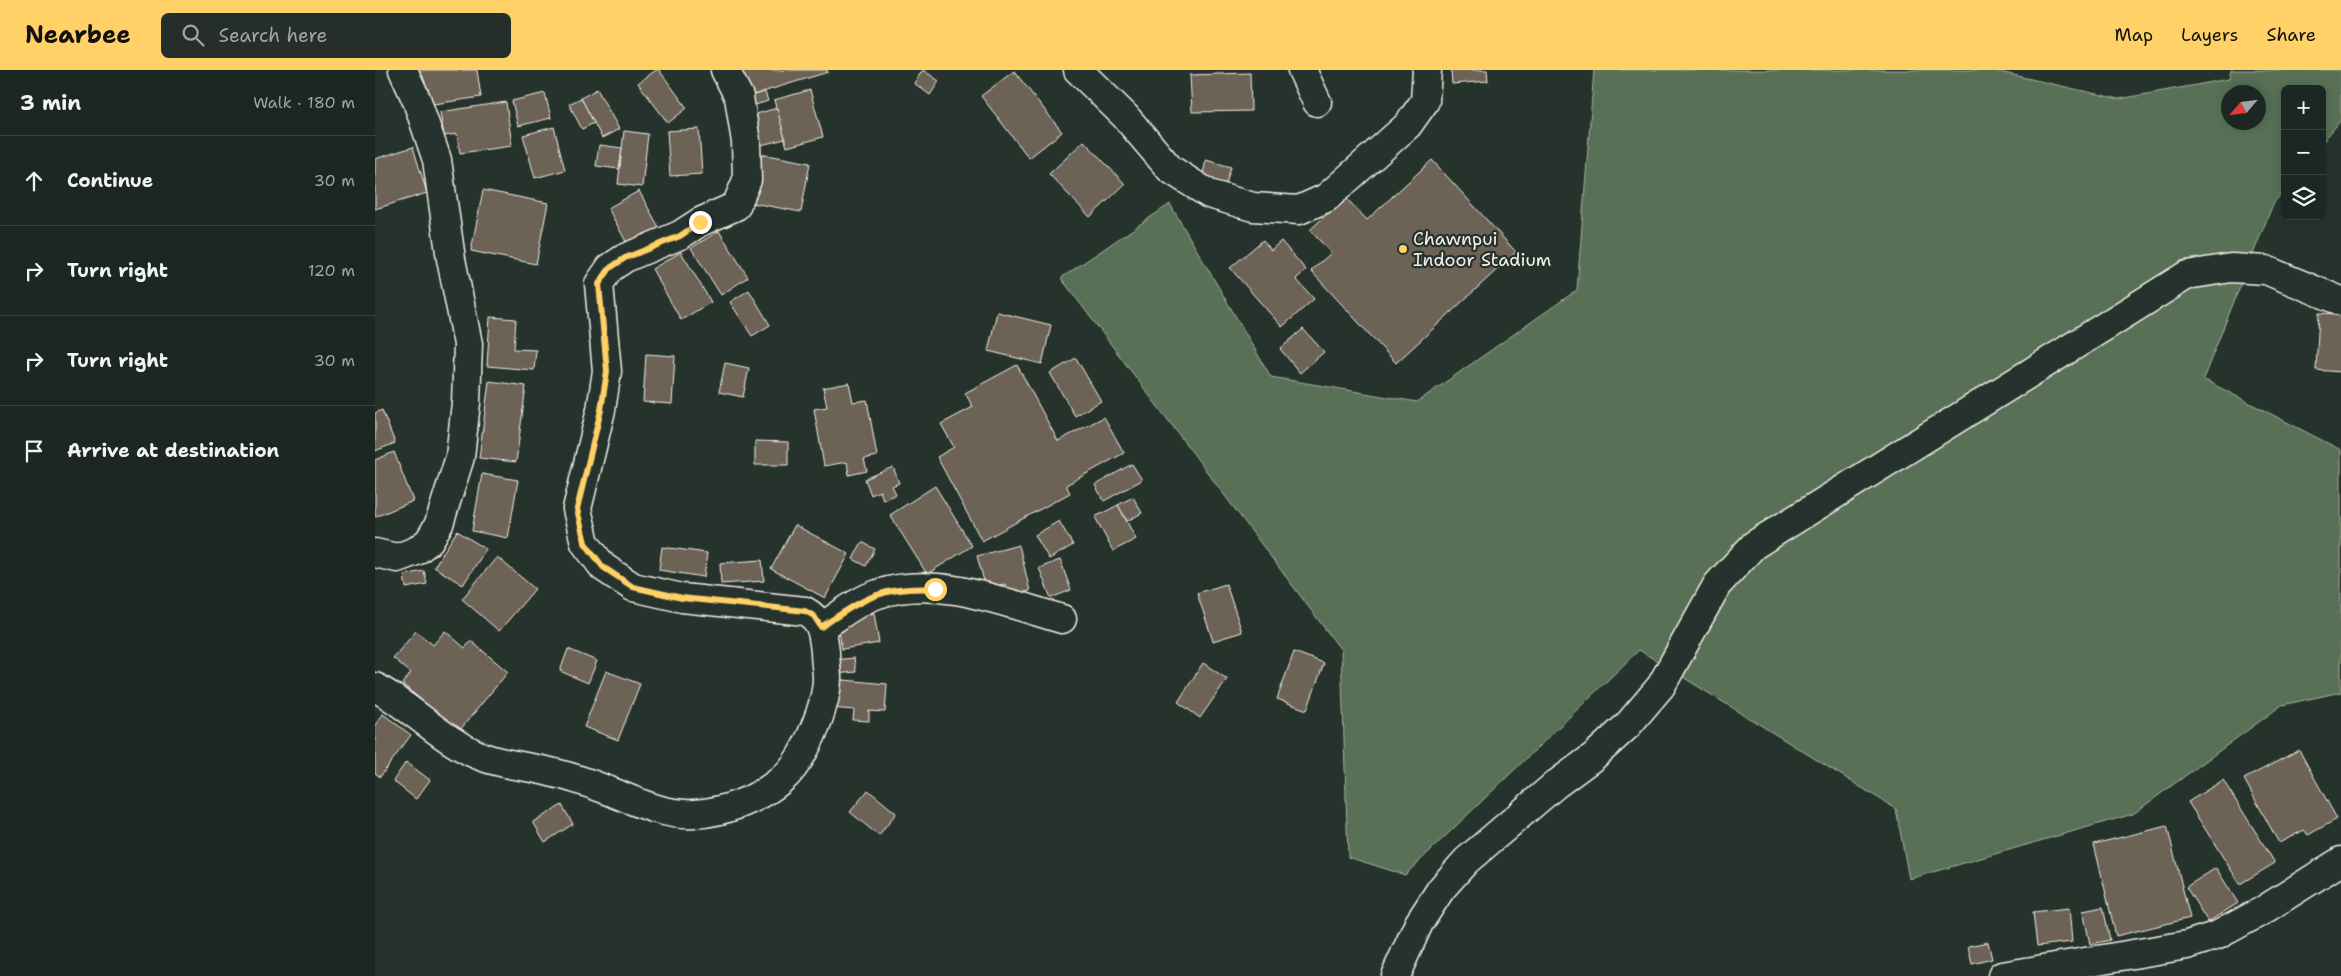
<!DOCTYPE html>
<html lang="en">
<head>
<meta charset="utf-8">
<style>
	:root { --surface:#1c2622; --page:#252e2a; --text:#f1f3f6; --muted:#a0a5a5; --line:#3a4340; --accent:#ffd166 }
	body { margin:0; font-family:"Shantell Sans",sans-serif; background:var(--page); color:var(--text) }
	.controls { position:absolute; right:15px; top:15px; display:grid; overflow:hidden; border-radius:8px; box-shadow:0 2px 12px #0003 }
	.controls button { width:45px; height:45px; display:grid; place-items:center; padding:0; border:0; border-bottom:1px solid var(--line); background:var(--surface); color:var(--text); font:25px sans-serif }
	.compass { position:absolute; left:1846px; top:15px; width:45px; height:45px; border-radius:50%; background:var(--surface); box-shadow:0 2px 12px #0003; rotate:242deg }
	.stop { position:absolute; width:15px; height:15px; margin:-11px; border:4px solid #ffd166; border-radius:50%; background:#fff }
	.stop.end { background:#ffd166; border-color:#fff; box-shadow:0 1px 5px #0008 }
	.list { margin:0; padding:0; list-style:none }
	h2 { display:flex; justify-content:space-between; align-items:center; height:65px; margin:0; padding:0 20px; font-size:21px }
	h2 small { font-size:16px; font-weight:400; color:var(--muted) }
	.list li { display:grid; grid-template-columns:32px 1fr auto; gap:15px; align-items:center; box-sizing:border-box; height:90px; padding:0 20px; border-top:1px solid var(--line) }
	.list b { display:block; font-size:19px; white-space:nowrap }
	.list em { font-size:16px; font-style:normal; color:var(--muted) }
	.icon { flex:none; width:28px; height:28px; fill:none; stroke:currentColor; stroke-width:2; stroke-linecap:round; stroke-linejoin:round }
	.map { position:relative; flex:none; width:1966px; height:906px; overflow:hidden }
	header { display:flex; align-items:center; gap:30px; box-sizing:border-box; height:70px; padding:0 25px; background:var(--accent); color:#111 }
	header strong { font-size:24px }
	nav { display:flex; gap:28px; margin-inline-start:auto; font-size:18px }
	.search { width:350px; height:45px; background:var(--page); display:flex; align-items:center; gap:12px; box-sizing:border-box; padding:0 18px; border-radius:8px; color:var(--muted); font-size:19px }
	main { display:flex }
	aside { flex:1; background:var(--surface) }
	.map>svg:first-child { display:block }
	.green { fill:#587156; stroke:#a6b19f; fill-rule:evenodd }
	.building { fill:#6c6255; stroke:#f4f1e8 }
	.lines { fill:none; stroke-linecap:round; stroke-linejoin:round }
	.street-casing { stroke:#f4f1e8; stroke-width:31 }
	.secondary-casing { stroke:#f4f1e8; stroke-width:31 }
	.street { stroke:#26332d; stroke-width:28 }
	.secondary { stroke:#26332d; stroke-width:28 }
	.route { stroke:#ffd166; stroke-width:6 }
	.poi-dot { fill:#ffd166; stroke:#26332d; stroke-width:2 }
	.labels { text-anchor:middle; stroke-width:4.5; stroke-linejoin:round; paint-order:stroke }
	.poi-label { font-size:18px; fill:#f4f1e8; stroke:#26332d; text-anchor:start }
</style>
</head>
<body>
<header>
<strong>Nearbee</strong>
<div class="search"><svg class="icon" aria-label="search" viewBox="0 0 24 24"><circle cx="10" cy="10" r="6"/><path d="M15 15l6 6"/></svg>Search here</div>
<nav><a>Map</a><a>Layers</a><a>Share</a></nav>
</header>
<main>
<aside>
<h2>3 min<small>Walk · 180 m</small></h2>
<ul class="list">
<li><svg class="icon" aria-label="ahead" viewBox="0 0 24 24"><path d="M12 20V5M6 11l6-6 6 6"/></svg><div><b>Continue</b></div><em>30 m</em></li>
<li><svg class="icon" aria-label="right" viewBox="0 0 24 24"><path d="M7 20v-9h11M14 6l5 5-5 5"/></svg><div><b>Turn right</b></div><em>120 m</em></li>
<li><svg class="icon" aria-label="right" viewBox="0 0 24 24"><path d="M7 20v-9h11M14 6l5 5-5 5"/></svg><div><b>Turn right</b></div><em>30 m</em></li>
<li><svg class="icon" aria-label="arrive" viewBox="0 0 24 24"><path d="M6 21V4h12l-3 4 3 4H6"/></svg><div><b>Arrive at destination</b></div></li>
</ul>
</aside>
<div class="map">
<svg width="1966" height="906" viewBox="0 0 1966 906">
	<rect width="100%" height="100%" fill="#26332d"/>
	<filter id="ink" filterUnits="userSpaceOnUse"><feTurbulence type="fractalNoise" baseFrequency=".02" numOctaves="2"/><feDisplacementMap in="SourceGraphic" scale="10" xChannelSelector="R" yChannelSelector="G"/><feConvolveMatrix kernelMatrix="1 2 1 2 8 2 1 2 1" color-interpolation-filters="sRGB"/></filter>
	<g filter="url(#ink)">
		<path class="green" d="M1219,0H1616L1744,29L1854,9L1856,0H1966V50L1947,73V19H1910V119L1898,134L1828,309L1966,380V622L1907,635L1758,744L1534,809L1521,739L1264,580L1030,805L973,787L966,580L686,208L795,134L896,307L1042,332L1202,220ZM1854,22H1884V52H1854Z"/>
		<g class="building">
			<polygon points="40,0 102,0 106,27 52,35 48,6 41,8"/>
			<polygon points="281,0 284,0 312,38 293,53 263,13"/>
			<polygon points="363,0 452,0 453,2 371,27"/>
			<polygon points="548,0 564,11 555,25 539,13"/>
			<polygon points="1076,0 1112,0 1113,11 1077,14"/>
			<polygon points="639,1 687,62 654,88 606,26"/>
			<polygon points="875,3 876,41 817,42 815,5"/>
			<polygon points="222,19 244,59 227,68 206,28"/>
			<polygon points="435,20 448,67 412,77 399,30"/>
			<polygon points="390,22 393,31 374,37 371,27"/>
			<polygon points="170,23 176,48 143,56 137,31"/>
			<polygon points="206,28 219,53 207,59 194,34"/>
			<polygon points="131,32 137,76 85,83 82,64 69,66 65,42"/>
			<polygon points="402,38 410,69 386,75 378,45"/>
			<polygon points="179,57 190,100 160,108 148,65"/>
			<polygon points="324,59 327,104 295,106 292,61"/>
			<polygon points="249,61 273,64 267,117 243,114"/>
			<polygon points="709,71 750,114 715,147 674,104"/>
			<polygon points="224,75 247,78 244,99 221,96"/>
			<polygon points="38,77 52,123 0,139 0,89"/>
			<polygon points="387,84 435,93 426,142 378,133"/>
			<polygon points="831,90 856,97 851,114 827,108"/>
			<polygon points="1057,90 1141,182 1021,293 936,201 956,183 935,160 970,127 992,150"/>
			<polygon points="108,120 173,133 161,194 96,181"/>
			<polygon points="264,121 287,163 256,181 233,138"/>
			<polygon points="344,161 373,207 346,225 316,178"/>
			<polygon points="888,170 896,180 906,171 931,200 921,209 939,229 907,257 855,198"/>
			<polygon points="306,182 336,232 306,250 277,199"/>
			<polygon points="374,220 395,255 377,266 355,232"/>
			<polygon points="622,242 676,255 667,294 613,281"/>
			<polygon points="1944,243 1966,244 1966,302 1941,300"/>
			<polygon points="115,247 141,249 139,279 161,280 159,300 112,296"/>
			<polygon points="928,259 949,282 925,303 905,279"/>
			<polygon points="271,284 300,286 297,334 268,332"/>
			<polygon points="701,288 726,331 700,346 675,303"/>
			<polygon points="350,293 374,298 368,327 344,322"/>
			<polygon points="642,295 683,371 729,347 749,383 691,415 695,423 607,471 562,387 579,377 566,354 598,337 590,323"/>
			<polygon points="114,311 151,316 141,392 104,388"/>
			<polygon points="474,313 478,332 492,330 502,386 489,389 492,401 474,405 472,392 449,396 439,339 452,337 448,318"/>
			<polygon points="7,340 20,373 0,381 0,343"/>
			<polygon points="380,371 413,372 413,395 380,395"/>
			<polygon points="19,382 38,431 0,447 0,390"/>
			<polygon points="757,394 767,410 729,431 720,415"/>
			<polygon points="518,397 524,413 517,416 521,424 508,430 505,421 496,425 490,409"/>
			<polygon points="107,404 143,410 133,468 97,461"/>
			<polygon points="560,416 597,476 552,504 515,445"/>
			<polygon points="758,427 767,443 752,451 743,435"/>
			<polygon points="743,435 761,469 738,481 720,447"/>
			<polygon points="684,451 698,475 674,489 660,465"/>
			<polygon points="420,455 474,484 450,528 396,499"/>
			<polygon points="82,461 111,479 88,515 59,497"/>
			<polygon points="487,472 500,479 491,496 478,489"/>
			<polygon points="644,475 655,521 633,526 630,514 611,518 602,486"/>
			<polygon points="287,477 332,483 329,507 284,500"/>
			<polygon points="122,487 160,519 124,561 87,529"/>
			<polygon points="387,490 389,511 346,514 345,493"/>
			<polygon points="685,490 696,520 676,528 664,498"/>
			<polygon points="49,501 52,514 31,518 29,505"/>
			<polygon points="851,514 867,562 838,571 822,523"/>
			<polygon points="499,543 504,573 467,579 462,549"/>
			<polygon points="41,561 58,575 70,561 90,578 96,571 133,602 84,661 27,614 36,603 18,588"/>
			<polygon points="193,579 222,591 213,613 185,601"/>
			<polygon points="919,582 949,593 932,640 902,629"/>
			<polygon points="479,588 481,602 460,604 459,590"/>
			<polygon points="828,593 852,609 825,648 803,632"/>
			<polygon points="231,601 265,614 243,670 209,657"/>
			<polygon points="458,609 512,614 510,642 494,641 494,651 478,650 479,640 456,638"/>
			<polygon points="8,644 36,665 5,707 0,703 0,655"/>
			<polygon points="1924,680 1962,749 1933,765 1929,760 1904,773 1869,709"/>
			<polygon points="31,692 55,710 41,729 18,711"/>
			<polygon points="1848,710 1900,793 1865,814 1813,732"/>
			<polygon points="493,720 521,743 504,766 475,742"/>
			<polygon points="187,735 198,754 170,772 158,752"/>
			<polygon points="1792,756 1815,848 1741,866 1719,774"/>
			<polygon points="1841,798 1863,833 1833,852 1811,817"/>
			<polygon points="1728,837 1735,870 1715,874 1708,841"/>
			<polygon points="1694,838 1697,872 1662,876 1658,842"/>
			<polygon points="1613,872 1617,889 1597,894 1593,876"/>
		</g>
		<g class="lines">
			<defs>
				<g id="street">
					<polyline points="703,0 750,46 795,99 834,124 878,137 924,140 951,128 1033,55 1050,31 1052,0"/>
					<polyline points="927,0 942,32"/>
					<polyline points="0,483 22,488 41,481 54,471 64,454 85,387 91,333 93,274 76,189 62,90 42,31 28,0"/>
					<path d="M447,557C464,546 483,530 503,524C562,504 630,533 687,549"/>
					<path d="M0,617C37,637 68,672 108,687C129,695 153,696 175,702C194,706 214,713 232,720C260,731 289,746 319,744C350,742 382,730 406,710C429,692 451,638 452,609C452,600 450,591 450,582C448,564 447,550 430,541L307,528L258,517L228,497L210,473L202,439L226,340L232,301L224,214L235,198L250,188L305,165L325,152L361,136L372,110L371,72L364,27L350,0"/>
				</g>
				<g id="secondary">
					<polyline points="1020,906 1044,853 1066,819 1091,791 1180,715 1218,687 1252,656 1286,616 1342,515 1379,475 1812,205 1856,198 1891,200 1966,231"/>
					<polyline points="1627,906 1812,875 1843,865 1887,841 1966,791"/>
				</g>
			</defs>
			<use href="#street" class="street-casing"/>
			<use href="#secondary" class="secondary-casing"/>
			<use href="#street" class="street"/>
			<use href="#secondary" class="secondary"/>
		</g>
	</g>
	<g class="lines" filter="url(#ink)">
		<path class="route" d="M325,152L305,166L250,188L235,198L224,214L232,301L226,340L202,439L210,473L228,497L258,517L307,528L430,541L439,546L446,557C490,528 506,516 560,519"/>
	</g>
	<circle class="poi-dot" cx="1028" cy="179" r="5"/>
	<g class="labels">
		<g class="poi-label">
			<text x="1038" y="175">Chawnpui<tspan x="1038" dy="21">Indoor Stadium</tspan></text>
		</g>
	</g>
</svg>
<div class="controls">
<button>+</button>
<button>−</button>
<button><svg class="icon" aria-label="layers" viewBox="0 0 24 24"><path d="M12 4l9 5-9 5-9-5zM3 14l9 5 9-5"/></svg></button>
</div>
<svg class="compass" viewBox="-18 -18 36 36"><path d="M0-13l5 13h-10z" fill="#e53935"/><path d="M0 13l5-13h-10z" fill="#a0a5a5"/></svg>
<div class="stop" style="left:560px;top:519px"></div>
<div class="stop end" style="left:325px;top:152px"></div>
</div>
</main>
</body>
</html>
